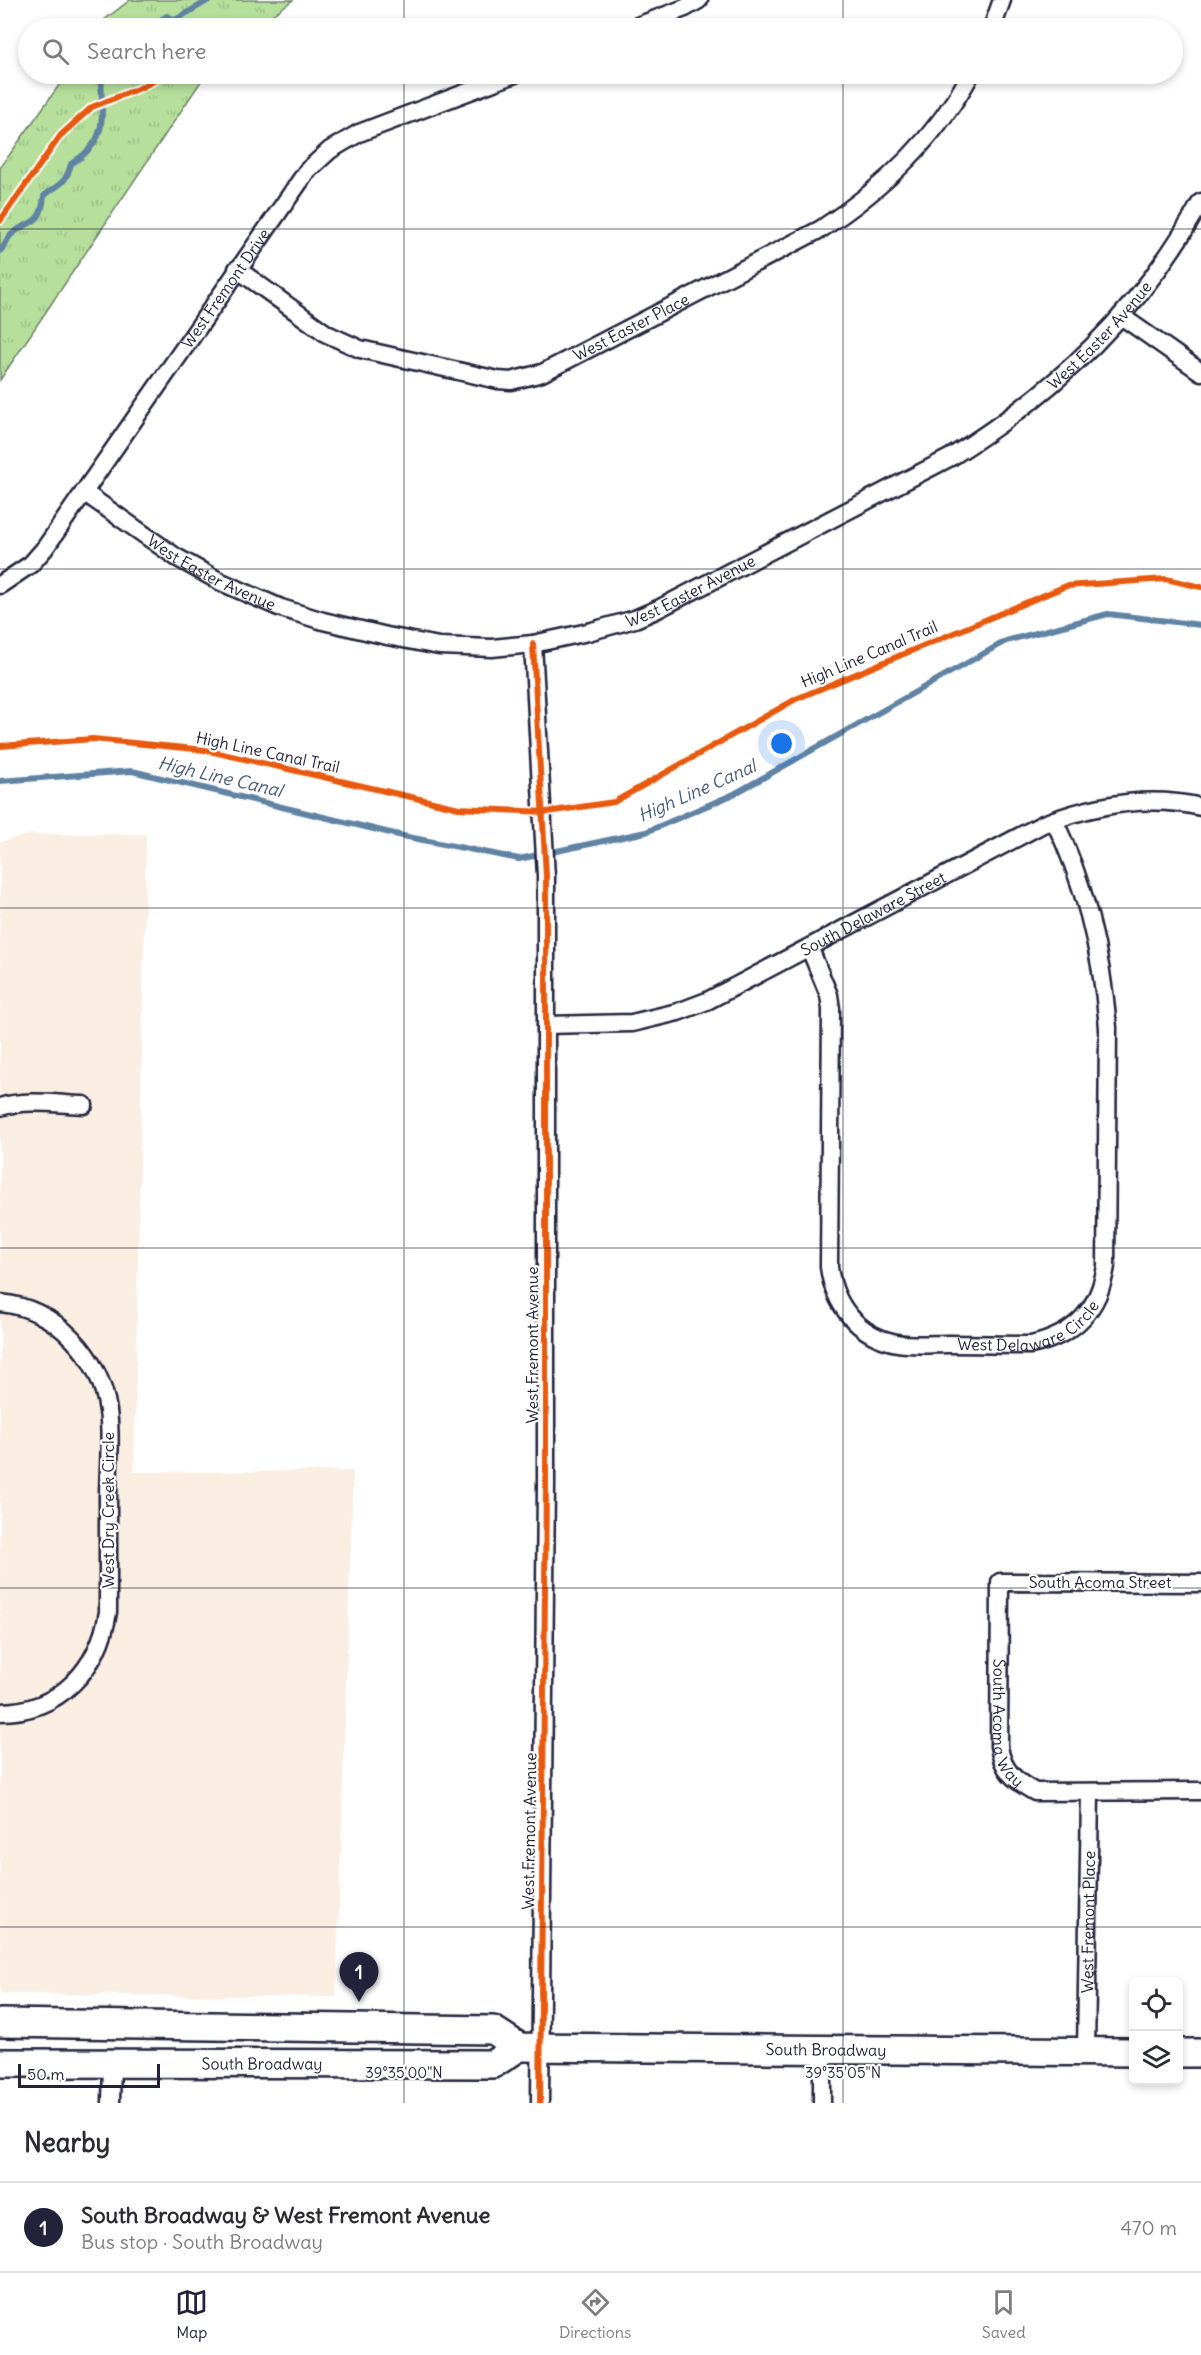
<!DOCTYPE html>
<html lang="en">
<head>
<meta charset="utf-8">
<style>
	:root { --surface:#fff; --page:#f2f2f3; --text:#2b2b33; --muted:#7c7c81; --line:#e1e1e2; --accent:#22223b }
	body { margin:0; font-family:Delius,sans-serif; background:var(--page); color:var(--text) }
	.controls { position:absolute; right:18px; bottom:18px; display:grid; overflow:hidden; border-radius:9px; box-shadow:0 3px 9px #0003 }
	.controls button { width:54px; height:54px; display:grid; place-items:center; padding:0; border:0; border-bottom:2px solid var(--line); background:var(--surface); color:var(--text); font:30px sans-serif }
	.scale { position:absolute; left:18px; bottom:15px; width:142px; box-sizing:border-box; padding-left:6px; border:3px solid #22223b; border-top:0; font-size:16px; line-height:21px; white-space:nowrap; color:#22223b; -webkit-text-stroke:4px #fff; paint-order:stroke }
	.you { position:absolute; left:782px; top:744px; width:21px; height:21px; margin:-15px; border:4px solid #fff; border-radius:50%; background:#1a73e8; box-shadow:0 0 0 9px #1a73e833 }
	.badge { display:grid; place-items:center; width:39px; height:39px; border-radius:50%; background:var(--accent); color:#fff; font-size:20px; font-weight:700 }
	.pin { position:absolute; translate:-50% -50px; filter:drop-shadow(0 2px 3px #0008) }
	.pin::after { content:''; position:absolute; top:32px; width:21px; height:18px; background:inherit; clip-path:polygon(0 0,100% 0,50% 100%) }
	.list { margin:0; padding:0; list-style:none }
	h2 { display:flex; justify-content:space-between; align-items:center; height:78px; margin:0; padding:0 24px; font-size:26px }
	h2 small { font-size:20px; font-weight:400; color:var(--muted) }
	.list li { display:grid; grid-template-columns:39px 1fr auto; gap:18px; align-items:center; box-sizing:border-box; height:90px; padding:0 24px; border-top:2px solid var(--line) }
	.list b { display:block; font-size:22px; white-space:nowrap }
	.list p { margin:0; font-size:20px; white-space:nowrap; color:var(--muted) }
	.list em { font-size:20px; font-style:normal; color:var(--muted) }
	.icon { flex:none; width:33px; height:33px; fill:none; stroke:currentColor; stroke-width:2; stroke-linecap:round; stroke-linejoin:round }
	.map { position:relative; flex:none; width:1201px; height:2103px; overflow:hidden }
	.search { position:absolute; background:var(--surface); box-shadow:0 3px 9px #0003; left:18px; right:18px; top:18px; height:66px; display:flex; align-items:center; gap:15px; box-sizing:border-box; padding:0 21px; border-radius:33px; color:var(--muted); font-size:22px }
	.sheet { height:168px; background:var(--surface) }
	nav { display:flex; justify-content:space-around; align-items:center; box-sizing:border-box; height:84px; border-top:2px solid var(--line); background:var(--surface); font-size:16px; color:var(--muted) }
	nav a { display:grid; justify-items:center; gap:3px }
	nav .on { color:var(--accent) }
	.map>svg:first-child { display:block }
	.built { fill:#faede2 }
	.grass { fill:url(#grass-tufts); stroke:#6c806b; stroke-width:1.5 }
	.lines { fill:none; stroke-linecap:round; stroke-linejoin:round }
	.stream { stroke:#6083a3; stroke-width:6 }
	.minor-casing { stroke:#22223b; stroke-width:21 }
	.primary-casing { stroke:#22223b; stroke-width:32 }
	.minor { stroke:#fff; stroke-width:16 }
	.primary { stroke:#fff; stroke-width:27 }
	.cycleway-casing { stroke:#fff; stroke-width:10 }
	.cycleway { stroke:#e8590c; stroke-width:6 }
	.ticks { fill:none; stroke:#22223b; stroke-width:1.5; stroke-opacity:0.45 }
	.labels { text-anchor:middle; stroke-width:4.5; stroke-linejoin:round; paint-order:stroke }
	.street-label { font-size:16px; fill:#22223b; stroke:#fff }
	.water-label { font-size:18px; font-style:italic; fill:#465a78; stroke:#fff }
	.ticks-label { font-size:15px; text-anchor:middle; fill:#22223b; stroke:#fff; stroke-width:4.5; stroke-linejoin:round; paint-order:stroke }
</style>
</head>
<body>
<div class="map">
<svg width="1201" height="2103" viewBox="0 0 1201 2103">
	<defs>
		<pattern id="grass-tufts" width="24" height="20" patternUnits="userSpaceOnUse" patternTransform="scale(1.5)"><rect width="24" height="20" fill="#b6df9b"/><path d="M3 7l-1-3M5 7V3M7 7l1-3M15 17l-1-3M17 17v-4M19 17l1-3" fill="none" stroke="#9cbf86"/></pattern>
	</defs>
	<rect width="100%" height="100%" fill="#fff"/>
	<filter id="ink" filterUnits="userSpaceOnUse"><feTurbulence type="fractalNoise" baseFrequency=".0167" numOctaves="2"/><feDisplacementMap in="SourceGraphic" scale="12" xChannelSelector="R" yChannelSelector="G"/><feConvolveMatrix kernelMatrix="1 2 1 2 8 2 1 2 1" color-interpolation-filters="sRGB"/></filter>
	<g filter="url(#ink)">
		<polygon class="built" points="30,834 146,834 134,1472 353,1471 336,1997 0,1994 0,842"/>
		<g class="grass">
			<polygon points="130,0 293,0 254,28 98,28 104,20"/>
			<polygon points="67,74 206,74 0,380 0,168"/>
		</g>
		<g class="lines">
			<g class="stream">
				<polyline points="147,28 167,16 175,20 209,0"/>
				<path d="M0,251C5,247 6,240 11,235C27,219 41,229 44,196C59,183 65,186 71,164C113,137 99,115 102,74"/>
				<polyline points="0,781 132,771 403,836 519,859 646,832 734,794 1006,641 1108,614 1201,625"/>
			</g>
			<defs>
				<g id="minor">
					<polyline points="632,28 685,8 699,0"/>
					<polyline points="992,28 1002,0"/>
					<path id="s1" d="M237,269L327,334L360,349L498,380L511,381L542,373L821,229C883,189 935,139 971,74"/>
					<polyline points="1121,316 1201,372"/>
					<path id="s2" d="M85,493L176,557L221,582L281,608L323,621L387,636L439,646L492,648L533,644L588,632L635,619L658,609L951,457C1058,390 1139,313 1201,202"/>
					<path id="s3" d="M0,585L31,564L45,548L307,171L330,150L359,133L515,74"/>
					<polyline points="533,644 546,876 546,1484 540,2103"/>
					<path id="s4" d="M810,949L829,995L831,1009L829,1267C834,1305 858,1336 897,1343C913,1346 932,1344 948,1344C976,1344 1003,1345 1031,1345C1075,1335 1099,1310 1106,1266L1108,1028C1102,955 1086,886 1054,820"/>
					<path id="s5" d="M546,1025L632,1023L678,1012L707,1001L1043,824C1093,805 1147,794 1201,807"/>
					<path d="M0,1107C27,1099 57,1104 84,1105"/>
					<path d="M0,1303C56,1308 101,1357 108,1411C112,1439 108,1470 108,1498C108,1536 108,1574 108,1612C99,1668 60,1712 0,1712"/>
					<path id="s6" d="M1201,1583L1000,1582L999,1746C1002,1770 1015,1781 1035,1792L1201,1791"/>
					<polyline points="822,2050 822,2103"/>
					<path id="s7" d="M1086,2052L1090,1792"/>
					<polyline points="111,2103 112,2062"/>
				</g>
				<g id="primary">
					<path id="s8" d="M0,2023L493,2030L519,2047L1134,2052"/>
					<polyline points="1178,2053 1201,2053"/>
					<path id="s9" d="M0,2063L493,2064L519,2047"/>
				</g>
			</defs>
			<use href="#minor" class="minor-casing"/>
			<use href="#primary" class="primary-casing"/>
			<use href="#minor" class="minor"/>
			<use href="#primary" class="primary"/>
			<defs>
				<g id="cycleway">
					<polyline points="0,221 61,135 92,107 140,88 167,74"/>
					<polyline points="533,644 546,876 546,1484 540,2103"/>
					<polyline points="0,746 93,739 205,750 459,808 547,812 614,802 796,699 1066,586 1166,579 1201,587"/>
				</g>
			</defs>
			<use href="#cycleway" class="cycleway-casing"/>
			<use href="#cycleway" class="cycleway"/>
		</g>
	</g>
	<path class="ticks" d="M404,0V28M843,0V28M404,74V2103M843,74V2103M0,229H1201M0,569H1201M0,908H1201M0,1248H1201M0,1588H1201M0,1927H1201"/>
	<g class="labels">
		<g class="street-label">
			<text dy="6" stroke="none"><textPath href="#s3" startOffset="375">West Fremont Drive</textPath></text>
			<text dy="6" stroke="none"><textPath href="#s1" startOffset="434">West Easter Place</textPath></text>
			<text dy="6" stroke="none"><textPath href="#s2" startOffset="1138">West Easter Avenue</textPath></text>
			<text dy="6" stroke="none"><textPath href="#s2" startOffset="150">West Easter Avenue</textPath></text>
			<text dy="6" stroke="none"><textPath href="#s2" startOffset="652">West Easter Avenue</textPath></text>
			<text transform="translate(869 654) rotate(-23)" y="6">High Line Canal Trail</text>
			<text transform="translate(268 752) rotate(12)" y="6">High Line Canal Trail</text>
			<text dy="6" stroke="none"><textPath href="#s5" startOffset="352">South Delaware Street</textPath></text>
			<text dy="6" stroke="none"><textPath href="#s4" startOffset="568">West Delaware Circle</textPath></text>
			<text transform="translate(532 1345) rotate(-90)" y="6">West Fremont Avenue</text>
			<text transform="translate(108 1510) rotate(-90)" y="6">West Dry Creek Circle</text>
			<text x="1100" y="1588">South Acoma Street</text>
			<text dy="6" stroke="none"><textPath href="#s6" startOffset="344">South Acoma Way</textPath></text>
			<text transform="translate(529 1831) rotate(-89)" y="6">West Fremont Avenue</text>
			<text dy="6" stroke="none"><textPath href="#s7" startOffset="130">West Fremont Place</textPath></text>
			<text dy="6" stroke="none"><textPath href="#s8" startOffset="831">South Broadway</textPath></text>
			<text dy="6" stroke="none"><textPath href="#s9" startOffset="262">South Broadway</textPath></text>
		</g>
		<g class="water-label">
			<text transform="translate(220 777) rotate(13)" y="6">High Line Canal</text>
			<text transform="translate(697 791) rotate(-24)" y="6">High Line Canal</text>
		</g>
	</g>
	<g class="ticks-label">
		<text x="404" y="2078">39°35'00"N</text>
		<text x="843" y="2078">39°35'05"N</text>
	</g>
</svg>
<div class="controls">
<button><svg class="icon" aria-label="locate" viewBox="0 0 24 24"><circle cx="12" cy="12" r="6"/><path d="M12 2v4M12 18v4M2 12h4M18 12h4"/></svg></button>
<button><svg class="icon" aria-label="layers" viewBox="0 0 24 24"><path d="M12 4l9 5-9 5-9-5zM3 14l9 5 9-5"/></svg></button>
</div>
<div class="scale">50 m</div>
<div class="you"></div>
<div class="pin badge" style="left:359px;top:2002px">1</div>
<div class="search"><svg class="icon" aria-label="search" viewBox="0 0 24 24"><circle cx="10" cy="10" r="6"/><path d="M15 15l6 6"/></svg>Search here</div>
</div>
<section class="sheet">
<h2>Nearby<small></small></h2>
<ul class="list">
<li><span class="badge">1</span><div><b>South Broadway &amp; West Fremont Avenue</b><p>Bus stop · South Broadway</p></div><em>470 m</em></li>
</ul>
</section>
<nav>
<a class="on"><svg class="icon" aria-label="map" viewBox="0 0 24 24"><path d="M3 6l6-2 6 2 6-2v14l-6 2-6-2-6 2zM9 4v14M15 6v14"/></svg>Map</a>
<a><svg class="icon" aria-label="directions" viewBox="0 0 24 24"><path d="M12 3l9 9-9 9-9-9zM9 14v-3h6M13 9l2 2-2 2"/></svg>Directions</a>
<a><svg class="icon" aria-label="saved" viewBox="0 0 24 24"><path d="M7 4h10v16l-5-4-5 4z"/></svg>Saved</a>
</nav>
</body>
</html>
